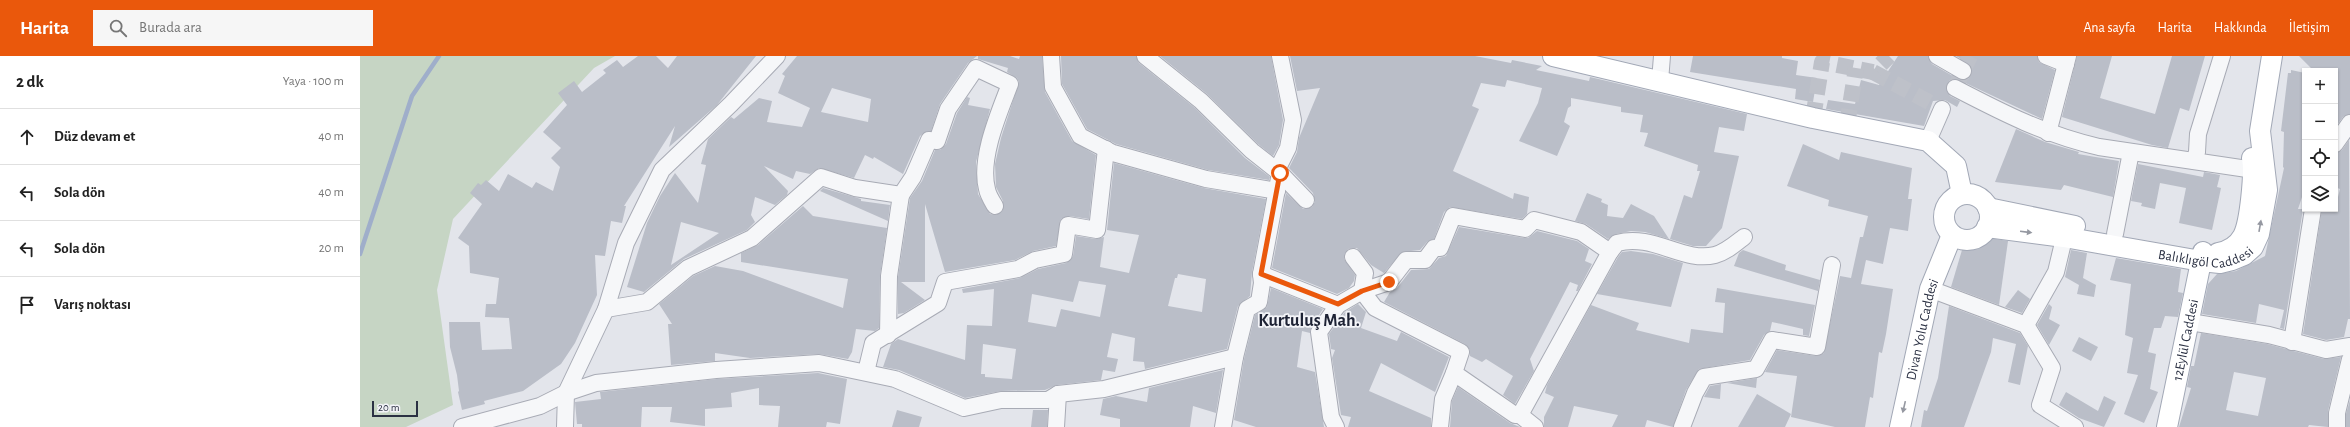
<!DOCTYPE html>
<html lang="tr">
<head>
<meta charset="utf-8">
<style>
	:root { --surface:#fff; --page:#f6f6f6; --text:#222; --muted:#767676; --line:#e0e0e0; --accent:#ea580c }
	body { margin:0; font-family:"Alegreya Sans",sans-serif; background:var(--page); color:var(--text) }
	.controls { position:absolute; right:12px; top:12px; display:grid; overflow:hidden; border-radius:0px; box-shadow:0 1px 3px #0004 }
	.controls button { width:36px; height:36px; display:grid; place-items:center; padding:0; border:0; border-bottom:1px solid var(--line); background:var(--surface); color:var(--text); font:20px sans-serif }
	.scale { position:absolute; left:12px; bottom:10px; width:46px; box-sizing:border-box; padding-left:4px; border:2px solid #2b3143; border-top:0; font-size:11px; line-height:14px; white-space:nowrap; color:#2b3143; -webkit-text-stroke:3px #f3f4f8; paint-order:stroke }
	.stop { position:absolute; width:12px; height:12px; margin:-9px; border:3px solid #ea580c; border-radius:50%; background:#fff }
	.stop.end { background:#ea580c; border-color:#fff; box-shadow:0 1px 4px #0008 }
	.list { margin:0; padding:0; list-style:none }
	h2 { display:flex; justify-content:space-between; align-items:center; height:52px; margin:0; padding:0 16px; font-size:17px }
	h2 small { font-size:13px; font-weight:400; color:var(--muted) }
	.list li { display:grid; grid-template-columns:26px 1fr auto; gap:12px; align-items:center; box-sizing:border-box; height:56px; padding:0 16px; border-top:1px solid var(--line) }
	.list b { display:block; font-size:15px; white-space:nowrap }
	.list em { font-size:13px; font-style:normal; color:var(--muted) }
	.icon { flex:none; width:22px; height:22px; fill:none; stroke:currentColor; stroke-width:2; stroke-linecap:round; stroke-linejoin:round }
	.map { position:relative; flex:none; width:1990px; height:371px; overflow:hidden }
	header { display:flex; align-items:center; gap:24px; box-sizing:border-box; height:56px; padding:0 20px; background:var(--accent); color:#fff }
	header strong { font-size:19px }
	nav { display:flex; gap:22px; margin-inline-start:auto; font-size:14px }
	.search { width:280px; height:36px; background:var(--page); display:flex; align-items:center; gap:10px; box-sizing:border-box; padding:0 14px; border-radius:0px; color:var(--muted); font-size:15px }
	main { display:flex }
	aside { flex:1; background:var(--surface) }
	.map>svg:first-child { display:block }
	.green { fill:#c6d5c4 }
	.lines { fill:none; stroke-linecap:round; stroke-linejoin:round }
	.stream { stroke:#9faeca; stroke-width:4.5 }
	.building { fill:#babec8; fill-rule:evenodd }
	.minor-tunnel { stroke:#bec1c9; stroke-width:16; stroke-dasharray:16 8; stroke-linecap:butt }
	.minor-casing { stroke:#a8abb5; stroke-width:18 }
	.major-casing { stroke:#a2a8b6; stroke-width:22 }
	.minor { stroke:#f6f7f9; stroke-width:16 }
	.major { stroke:#fff; stroke-width:20 }
	.oneway { fill:#9598a1 }
	.route { stroke:#ea580c; stroke-width:5 }
	.labels { text-anchor:middle; stroke-width:3.5; stroke-linejoin:round; paint-order:stroke }
	.street-label { font-size:14px; fill:#2b3143; stroke:#f3f4f8 }
	.district-label { font-size:18px; font-weight:bold; fill:#1d2234; stroke:#f3f4f8 }
</style>
</head>
<body>
<header>
<strong>Harita</strong>
<div class="search"><svg class="icon" aria-label="search" viewBox="0 0 24 24"><circle cx="10" cy="10" r="6"/><path d="M15 15l6 6"/></svg>Burada ara</div>
<nav><a>Ana sayfa</a><a>Harita</a><a>Hakkında</a><a>İletişim</a></nav>
</header>
<main>
<aside>
<h2>2 dk<small>Yaya · 100 m</small></h2>
<ul class="list">
<li><svg class="icon" aria-label="ahead" viewBox="0 0 24 24"><path d="M12 20V5M6 11l6-6 6 6"/></svg><div><b>Düz devam et</b></div><em>40 m</em></li>
<li><svg class="icon" aria-label="left" viewBox="0 0 24 24"><path d="M17 20v-9H6M10 6l-5 5 5 5"/></svg><div><b>Sola dön</b></div><em>40 m</em></li>
<li><svg class="icon" aria-label="left" viewBox="0 0 24 24"><path d="M17 20v-9H6M10 6l-5 5 5 5"/></svg><div><b>Sola dön</b></div><em>20 m</em></li>
<li><svg class="icon" aria-label="arrive" viewBox="0 0 24 24"><path d="M6 21V4h12l-3 4 3 4H6"/></svg><div><b>Varış noktası</b></div></li>
</ul>
</aside>
<div class="map">
<svg width="1990" height="371" viewBox="0 0 1990 371">
	<rect width="100%" height="100%" fill="#e3e5eb"/>
	<polygon class="green" points="0,0 255,0 234,12 93,163 77,234 93,349 46,371 0,371"/>
	<g class="lines">
		<polyline class="stream" points="0,198 52,40 79,0"/>
	</g>
	<g class="building">
		<polygon points="278,0 296,0 308,12 317,0 396,0 357,49 309,91 315,70 264,150 266,150 262,167 251,165 245,200 235,199 237,239 215,287 201,308 163,335 124,345 125,348 102,354 98,336 99,335 97,319 90,291 89,266 120,266 122,294 152,293 149,262 125,261 126,248 136,248 139,222 110,217 109,190 98,182 122,148 110,137 118,127 121,129 126,124 139,135 148,118 172,132 176,126 193,135 200,111 191,102 201,92 183,76 207,49 198,37 214,25 222,36 246,17 243,14 257,4 263,11"/>
		<path d="M437,0H617L608,7L580,48L571,75L565,76L560,80L543,118L514,101L513,103L505,99L494,122L459,112L450,118L436,115L433,123L404,110L428,135L427,139L415,149L395,141L391,159L395,166L387,174L324,203L284,236L267,231L287,167L300,140L315,117L338,147L346,109L341,108L348,83L371,61L374,63L399,42L412,45L407,66L442,71L450,52L418,37L425,20L422,18ZM472,32L511,43L508,66L461,56ZM321,166L359,177L341,189L342,191L341,189L311,209Z"/>
		<polygon points="618,0 650,0 659,3 660,0 682,0 685,36 712,85 736,99 729,163 709,160 701,163 696,190 673,195 655,204 585,216 565,148 565,226 541,226 565,244 544,257 538,258 538,221 550,142 562,125 575,94 580,94 586,88 597,57 607,41 610,42 608,49 630,53 616,106 618,138 630,158 636,159 643,154 643,145 636,131 635,108 641,82 659,26 657,22 647,16 648,12 618,3"/>
		<polygon points="701,0 776,0 779,7 835,52 885,102 910,121 909,124 848,114 756,88 727,73 702,28"/>
		<polygon points="800,0 911,0 923,64 919,89 913,100 898,88 847,38"/>
		<polygon points="930,0 1115,0 1151,7 1152,4 1182,10 1176,14 1229,25 1230,21 1387,58 1384,75 1359,71 1354,96 1379,100 1362,172 1346,190 1333,190 1310,183 1324,139 1332,142 1340,115 1337,115 1338,109 1284,90 1288,77 1280,76 1283,59 1261,56 1261,51 1211,42 1211,50 1208,52 1204,66 1210,70 1197,100 1159,85 1178,47 1182,32 1147,24 1145,31 1121,27 1112,50 1119,53 1093,115 1153,143 1154,137 1169,141 1167,158 1162,163 1090,151 1084,156 1074,183 1067,186 1060,194 1042,196 1024,217 1011,209 997,192 988,193 984,203 995,219 994,225 989,232 977,238 912,212 926,137 943,153 952,151 955,146 953,137 929,112 937,96 939,82 960,32 937,35"/>
		<polygon points="1333,0 1422,0 1422,2 1438,5 1436,19 1457,22 1453,46 1435,43 1436,33 1330,16"/>
		<polygon points="1538,0 1568,0 1572,8 1598,23 1590,24 1586,32 1590,40 1600,45 1597,51 1585,44 1573,45 1564,70 1466,53 1468,44 1495,48 1501,24 1519,29"/>
		<polygon points="1596,0 1677,0 1679,6 1695,14 1682,63 1599,24 1608,23 1612,15 1608,7"/>
		<polygon points="1717,0 1752,0 1740,42 1795,58 1812,0 1845,0 1829,55 1820,52 1808,92 1792,89 1702,61"/>
		<polygon points="1939,0 1990,0 1990,58 1983,61 1975,72 1975,15 1954,15"/>
		<polygon points="1931,14 1945,17 1945,109 1943,126 1945,127 1945,132 1938,153 1943,153 1924,273 1920,272 1924,254 1899,248 1896,267 1842,258 1848,228 1857,218 1876,215 1905,200 1924,112 1923,111 1924,76 1921,75 1928,17 1931,17"/>
		<polygon points="1656,73 1685,86 1719,96 1718,98 1759,105 1753,141 1704,129 1701,134 1635,126"/>
		<polygon points="1989,84 1990,263 1988,263 1984,281 1966,284 1943,278 1962,153 1975,153 1980,133 1975,131 1975,97 1982,94"/>
		<polygon points="1443,88 1479,104 1481,96 1552,112 1548,143 1552,143 1548,175 1530,172 1523,208 1506,204 1501,228 1533,233 1526,278 1522,297 1519,296 1513,342 1510,341 1505,371 1475,371 1431,361 1437,320 1405,316 1417,294 1456,300 1464,297 1480,220 1491,222 1500,181 1503,181 1508,160 1468,150 1469,144 1427,130"/>
		<path d="M754,107L844,132L906,143L892,216L890,240L878,250L867,293L785,313L784,306L773,305L775,282L752,277L747,301L758,303L755,316L743,314L741,324L697,329L685,334L641,335L605,342L539,314L523,311L531,288L538,283L605,304L607,269L632,270L634,233L603,237L602,233L660,222L678,213L706,207L713,200L716,180L736,183L744,181L740,211L769,217L779,179L747,174ZM818,218L846,223L842,256L808,250L815,222H817ZM719,225L746,229L740,261L701,253L696,271L668,266L672,238L713,246ZM623,288L656,293L652,323L625,321V318H621Z"/>
		<polygon points="1778,108 1843,121 1844,116 1860,119 1857,131 1861,132 1852,174 1819,167 1826,132 1800,127 1795,153 1781,150 1782,147 1771,145"/>
		<polygon points="463,132 501,143 501,145 530,149 528,165 460,135"/>
		<polygon points="1227,137 1242,143 1241,146 1248,149 1247,160 1263,162 1271,148 1294,160 1309,183 1285,176 1271,175 1256,178 1248,183 1226,168 1215,165"/>
		<polygon points="443,150 453,160 527,172 520,220 519,272 515,275 496,273 492,296 488,303 459,298 390,302 355,297 355,305 311,309 308,268 312,268 299,248 333,220 355,210 383,215 483,252 488,223 381,206 381,197 398,189"/>
		<polygon points="1099,171 1164,182 1168,182 1177,175 1217,185 1229,193 1225,205 1232,208 1218,235 1216,235 1218,229 1210,226 1170,303 1174,315 1155,348 1143,339 1153,320 1126,303 1122,306 1110,300 1110,294 1105,288 1024,246 1030,236 1037,232 1051,214 1069,213 1079,202 1086,200"/>
		<polygon points="1623,181 1648,185 1639,249 1591,231 1602,194"/>
		<polygon points="1383,194 1426,209 1425,214 1460,224 1458,235 1374,210 1379,197"/>
		<polygon points="1711,194 1727,197 1723,222 1736,229 1734,241 1717,238 1719,229 1705,221"/>
		<polygon points="1271,195 1293,198 1323,207 1311,251 1237,238 1258,201 1262,196"/>
		<polygon points="1756,202 1821,213 1818,236 1823,237 1818,261 1805,260 1801,272 1794,272 1788,296 1796,298 1790,333 1798,336 1784,367 1764,358 1778,319 1767,317 1773,282 1765,279 1771,228 1750,224"/>
		<polygon points="911,232 963,253 951,271 950,277 942,275 937,311 955,316 964,371 896,371 874,364 884,303 895,259 907,251"/>
		<polygon points="1357,232 1455,249 1449,280 1443,279 1443,273 1412,266 1410,275 1404,279 1390,304 1339,313 1326,334 1313,371 1287,364 1285,371 1252,371 1258,359 1214,350 1208,371 1184,371 1184,361 1194,341 1185,337 1187,329 1231,249 1279,267 1276,274 1329,287 1331,273 1363,277 1365,247 1355,246"/>
		<polygon points="1658,234 1670,243 1662,257 1645,251"/>
		<polygon points="998,248 1006,256 1001,272 1037,285 1041,276 1089,301 1075,336 1021,307 1009,335 1071,362 1071,371 988,371 991,361 981,359 972,302 975,294 971,293 969,278 985,256"/>
		<polygon points="1689,248 1692,251 1689,263 1700,269 1689,289 1677,269"/>
		<polygon points="1589,250 1660,277 1668,290 1660,329 1648,326 1656,288 1633,282 1631,296 1604,371 1561,371 1564,354 1567,355 1578,322"/>
		<path d="M1841,277L1907,288L1964,303L1981,301L1968,355V371L1949,369L1948,371H1819L1831,332L1827,331L1831,310H1834ZM1874,316L1906,322L1898,360L1866,354Z"/>
		<polygon points="1719,281 1738,291 1731,305 1712,295"/>
		<polygon points="863,314 856,357 833,350 830,371 760,371 760,363 740,359 743,343 756,340 787,346 789,332"/>
		<polygon points="458,317 487,323 480,368 467,366 466,371 418,371 420,350 399,349 399,332 371,337 372,351 345,353 345,370 310,366 312,351 282,351 281,371 222,371 222,368 217,368 215,346 241,343 240,336 357,323"/>
		<polygon points="1397,322 1396,332 1367,327"/>
		<polygon points="1361,328 1360,343 1344,341 1350,330"/>
		<polygon points="1098,331 1150,367 1160,371 1090,371 1092,345"/>
		<polygon points="1706,336 1738,355 1744,340 1756,346 1744,371 1719,362 1699,349"/>
		<polygon points="1397,338 1431,358 1425,371 1378,371"/>
		<polygon points="1990,344 1990,371 1986,371 1986,358"/>
		<polygon points="537,354 562,361 559,371 532,371"/>
		<polygon points="673,354 688,354 687,371 671,371"/>
	</g>
	<g class="lines">
		<g class="minor-tunnel">
			<polyline points="1513,16 1582,53"/>
			<polyline points="1595,32 1610,0"/>
			<polyline points="1453,62 1462,6 1513,16 1529,0"/>
			<polyline points="1487,69 1496,12"/>
		</g>
		<defs>
			<g id="minor">
				<polyline points="691,0 693,31 720,80 753,97 846,123 917,135"/>
				<polyline points="785,0 841,45 892,95 920,117 901,218 902,227 899,246 887,253 875,301 863,371"/>
				<polyline points="1577,0 1603,15"/>
				<polyline points="1686,0 1706,8"/>
				<polyline points="1300,25 1302,0"/>
				<path d="M1595,32C1643,57 1686,79 1739,91L1894,114"/>
				<polyline points="1688,77 1708,0"/>
				<polyline points="1568,85 1582,53"/>
				<polyline points="1975,88 1990,67"/>
				<polyline points="1834,105 1837,96 1838,78 1862,0"/>
				<polyline points="917,114 928,92 933,64 920,0"/>
				<polyline points="920,117 946,144"/>
				<polyline points="1755,178 1771,96"/>
				<polyline points="993,201 1005,217 1002,235 1015,252 1101,296 1094,317 1155,359 1160,359 1175,371"/>
				<polyline points="901,218 978,249"/>
				<polyline points="1570,233 1666,269 1692,312 1680,349 1715,371"/>
				<path d="M246,253L287,246L328,212L392,182L461,121L495,132L541,139L553,121L569,84L577,85L588,53L616,12L650,28C639,57 619,102 627,133C628,139 632,145 635,150"/>
				<polyline points="1830,266 1909,279 1966,294 1990,290"/>
				<polyline points="1666,269 1696,216 1707,170"/>
				<polyline points="528,279 529,220 541,139"/>
				<polyline points="1932,286 1953,153"/>
				<polyline points="506,316 513,287 578,247 585,226 658,213 675,204 704,198 708,169 737,174 746,93"/>
				<path d="M1160,359L1250,196L1257,187C1293,177 1323,207 1355,199C1366,196 1375,188 1384,181"/>
				<polyline points="102,371 180,350 206,337 236,327 356,314 459,307 535,323 604,352 641,344 688,344 698,338 744,333 875,301"/>
				<polyline points="205,371 206,337 246,253 266,187 302,114 371,48 417,0"/>
				<polyline points="696,371 698,338"/>
				<polyline points="976,371 971,361 959,276 978,249 1002,235 1029,226 1046,204 1065,204 1074,192 1080,192 1093,160 1165,173 1174,164 1221,176 1250,196"/>
				<polyline points="1080,371 1083,343 1094,317"/>
				<polyline points="1322,371 1335,337 1344,321 1396,313 1412,284 1457,291 1472,209"/>
				<polyline points="1977,371 1977,357 1990,303"/>
			</g>
			<g id="major">
				<polyline points="1193,0 1453,62 1568,85 1596,110 1602,138"/>
				<circle cx="1607" cy="161" r="23"/>
				<polyline points="1628,152 1715,170"/>
				<path id="s1" d="M1627,171L1704,181L1841,205L1860,207L1872,204L1884,199L1893,191L1899,178L1907,134L1900,75L1912,0"/>
				<path d="M1858,197C1869,195 1878,189 1883,180C1890,167 1895,117 1892,102"/>
				<path id="s2" d="M1540,371L1570,233L1592,179"/>
				<path id="s3" d="M1807,371L1843,196"/>
			</g>
		</defs>
		<use href="#minor" class="minor-casing"/>
		<use href="#major" class="major-casing"/>
		<use href="#minor" class="minor"/>
		<use href="#major" class="major"/>
	</g>
	<defs><path id="oneway-solid" d="M-6-.8H1V-3.2L6.5 0L1 3.2V.8H-6Z"/></defs>
	<g class="oneway">
		<use href="#oneway-solid" transform="translate(1900 170) rotate(-80)"/>
		<use href="#oneway-solid" transform="translate(1666 176) rotate(7)"/>
		<use href="#oneway-solid" transform="translate(1544 351) rotate(103)"/>
	</g>
	<g class="lines">
		<polyline class="route" points="920,117 901,218 978,248 1002,235 1029,226"/>
	</g>
	<g class="labels">
		<g class="street-label">
			<text dy="5" stroke="none"><textPath href="#s1" startOffset="222">Balıklıgöl Caddesi</textPath></text>
			<text dy="5" stroke="none"><textPath href="#s2" startOffset="100">Divan Yolu Caddesi</textPath></text>
			<text dy="5" stroke="none"><textPath href="#s3" startOffset="89">12Eylül Caddesi</textPath></text>
		</g>
		<g class="district-label">
			<text x="949" y="270">Kurtuluş Mah.</text>
		</g>
	</g>
</svg>
<div class="controls">
<button>+</button>
<button>−</button>
<button><svg class="icon" aria-label="locate" viewBox="0 0 24 24"><circle cx="12" cy="12" r="6"/><path d="M12 2v4M12 18v4M2 12h4M18 12h4"/></svg></button>
<button><svg class="icon" aria-label="layers" viewBox="0 0 24 24"><path d="M12 4l9 5-9 5-9-5zM3 14l9 5 9-5"/></svg></button>
</div>
<div class="scale">20 m</div>
<div class="stop" style="left:920px;top:117px"></div>
<div class="stop end" style="left:1029px;top:226px"></div>
</div>
</main>
</body>
</html>
